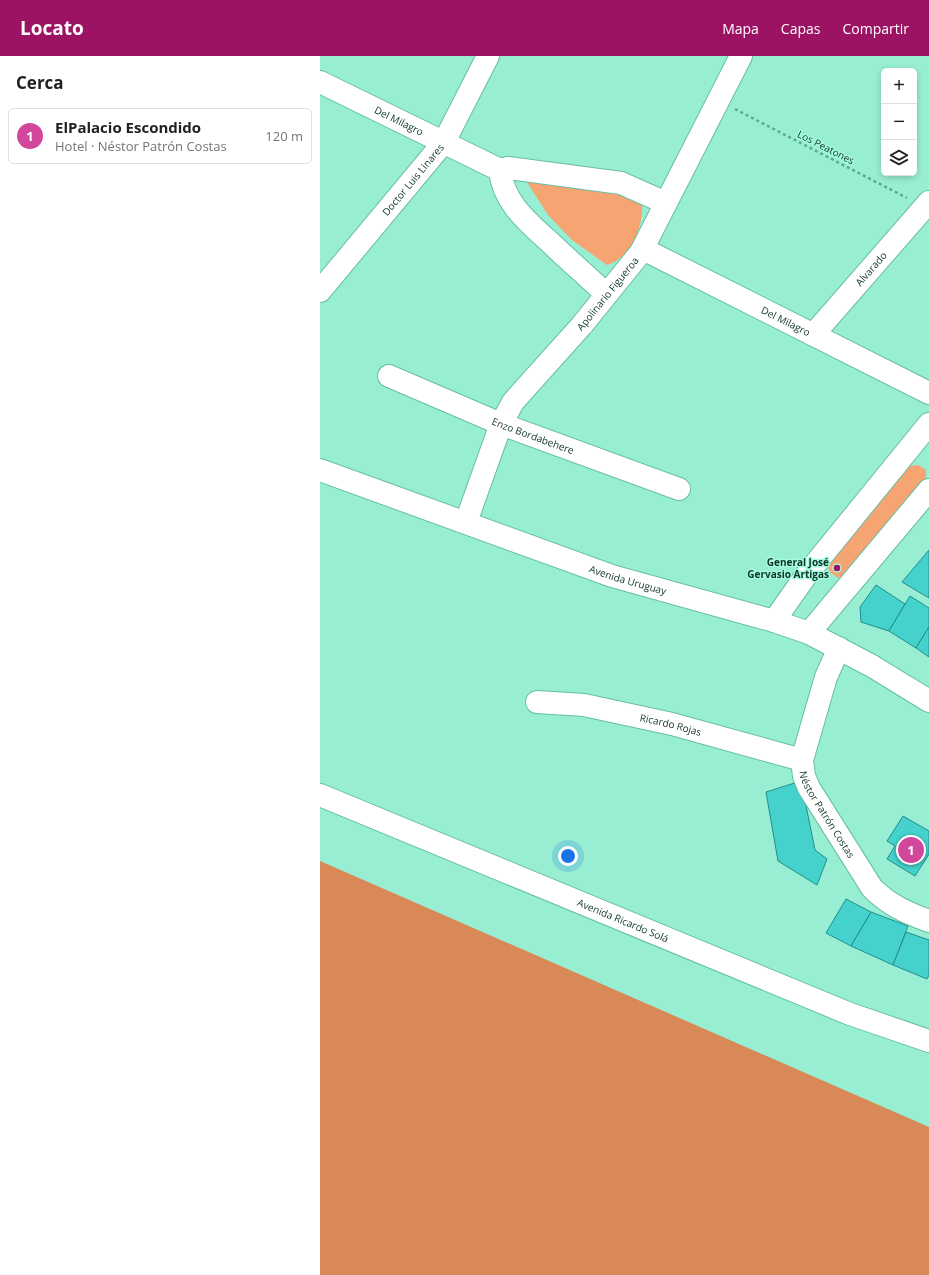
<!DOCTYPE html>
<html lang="es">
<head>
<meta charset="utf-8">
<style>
	:root { --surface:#fff; --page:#f6f6f6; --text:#202124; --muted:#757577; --line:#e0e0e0; --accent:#9c1363 }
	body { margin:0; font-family:"Open Sans",sans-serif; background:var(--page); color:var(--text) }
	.controls { position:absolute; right:12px; top:12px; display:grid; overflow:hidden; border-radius:6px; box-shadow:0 2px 6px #0003 }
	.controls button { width:36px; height:36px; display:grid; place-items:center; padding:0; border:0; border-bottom:1px solid var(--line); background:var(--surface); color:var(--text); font:20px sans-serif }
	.you { position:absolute; left:248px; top:800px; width:14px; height:14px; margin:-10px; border:3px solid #fff; border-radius:50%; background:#1a73e8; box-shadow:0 0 0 6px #1a73e833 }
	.badge { display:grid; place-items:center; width:26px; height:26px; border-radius:50%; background:var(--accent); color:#fff; font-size:13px; font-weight:700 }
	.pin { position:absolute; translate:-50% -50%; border:2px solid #fff; box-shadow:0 1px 4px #0006 }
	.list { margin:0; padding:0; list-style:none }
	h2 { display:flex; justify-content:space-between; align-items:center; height:52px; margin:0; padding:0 16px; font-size:17px }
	h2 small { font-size:13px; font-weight:400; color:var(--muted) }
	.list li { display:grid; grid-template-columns:26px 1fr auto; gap:12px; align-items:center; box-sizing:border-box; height:56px; margin:0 8px 8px; padding:0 8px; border:1px solid var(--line); border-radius:6px }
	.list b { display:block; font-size:15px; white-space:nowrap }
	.list p { margin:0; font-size:13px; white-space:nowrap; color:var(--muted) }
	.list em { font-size:13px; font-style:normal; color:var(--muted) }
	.icon { flex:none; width:22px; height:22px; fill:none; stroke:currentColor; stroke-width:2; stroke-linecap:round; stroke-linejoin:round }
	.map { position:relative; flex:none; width:609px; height:1219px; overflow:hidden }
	header { display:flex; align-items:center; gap:24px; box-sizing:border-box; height:56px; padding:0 20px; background:var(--accent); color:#fff }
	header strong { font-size:19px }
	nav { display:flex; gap:22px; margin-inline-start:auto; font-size:14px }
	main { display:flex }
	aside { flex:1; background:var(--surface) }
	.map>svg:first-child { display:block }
	.green { fill:#f6a472 }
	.forest { fill:#d98957 }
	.building { fill:#45d2cd; stroke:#228e8b }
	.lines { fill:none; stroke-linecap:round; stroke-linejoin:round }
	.street-casing { stroke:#68bea4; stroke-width:24 }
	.secondary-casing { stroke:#68bea4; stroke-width:24 }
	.path { stroke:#63a792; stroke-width:2.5; stroke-dasharray:3 3; stroke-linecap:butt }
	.street { stroke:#fff; stroke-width:22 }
	.secondary { stroke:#fff; stroke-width:22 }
	.poi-dot { fill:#9c1363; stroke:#a4fbdf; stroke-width:1.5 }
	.labels { text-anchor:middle; stroke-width:3; stroke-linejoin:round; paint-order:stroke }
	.street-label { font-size:10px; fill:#0e3429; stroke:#a4fbdf }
	.poi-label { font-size:10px; font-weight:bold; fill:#0e3429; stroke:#a4fbdf; text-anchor:end }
</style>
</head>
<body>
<header>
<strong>Locato</strong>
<nav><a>Mapa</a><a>Capas</a><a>Compartir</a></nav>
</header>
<main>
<aside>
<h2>Cerca<small></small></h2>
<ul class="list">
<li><span class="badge" style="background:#d1479c">1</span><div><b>ElPalacio Escondido</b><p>Hotel · Néstor Patrón Costas</p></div><em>120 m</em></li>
</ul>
</aside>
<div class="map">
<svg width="609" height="1219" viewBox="0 0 609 1219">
	<rect width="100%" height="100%" fill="#97eed2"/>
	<g class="green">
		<path d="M207,126L301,134L322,146C324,170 311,202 287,209L252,184L228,159Z"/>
		<polygon points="598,409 606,414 606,422 525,520 518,522 510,516 506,507 588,410"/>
	</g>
	<polygon class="forest" points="0,805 609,1071 609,1219 0,1219"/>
	<g class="building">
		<polygon points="609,494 609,542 582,526"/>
		<polygon points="556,529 585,548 569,575 541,566 540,551"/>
		<polygon points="590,540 609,552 609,571 596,592 569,575"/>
		<polygon points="609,571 609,601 596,592"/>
		<polygon points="481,725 495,794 507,803 497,829 458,805 446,736"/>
		<polygon points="583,760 609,775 609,798 595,820 567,803 575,790 567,785"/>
		<polygon points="526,843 551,856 531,890 506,877"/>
		<polygon points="551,856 588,870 573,909 531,890"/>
		<polygon points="586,876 609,884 609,919 607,923 573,909"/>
	</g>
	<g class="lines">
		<defs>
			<g id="street">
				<path id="s1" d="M0,26L180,114L188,112L301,127L346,147"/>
				<path d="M180,114C183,149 213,170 236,192C253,208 270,223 286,238"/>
				<path id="s2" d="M323,193L609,337"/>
				<path id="s3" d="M0,235L124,86L168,0"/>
				<path id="s4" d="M493,279L609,146"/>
				<path id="s5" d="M69,320L181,368L359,433"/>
				<path id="s6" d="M146,466L181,368L193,346L262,269L321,196L421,0"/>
				<path id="s7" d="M519,592L506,621L482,704L484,720L489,732L552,832C569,849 587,857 609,865"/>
				<path id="s8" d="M217,646L264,649L352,668L482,704"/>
				<path id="s9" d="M0,739L530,958L609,985"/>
			</g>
			<g id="secondary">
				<path id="s10" d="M0,414L292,520L454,565L489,577L552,610L609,645"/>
				<polyline points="454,565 487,518 609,368"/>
				<polyline points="489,577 609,434"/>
			</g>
		</defs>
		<use href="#street" class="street-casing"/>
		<use href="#secondary" class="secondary-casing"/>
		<polyline class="path" points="415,53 587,142"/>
		<use href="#street" class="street"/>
		<use href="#secondary" class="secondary"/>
	</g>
	<circle class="poi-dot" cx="517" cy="512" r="4"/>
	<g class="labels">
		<g class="street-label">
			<text dy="4" stroke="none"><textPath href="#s1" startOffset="88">Del Milagro</textPath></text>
			<text transform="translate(506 91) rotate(27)" y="4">Los Peatones</text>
			<text dy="4" stroke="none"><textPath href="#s3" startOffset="145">Doctor Luis Linares</textPath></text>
			<text dy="4" stroke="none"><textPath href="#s4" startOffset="88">Alvarado</textPath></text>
			<text dy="4" stroke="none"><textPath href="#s6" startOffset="273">Apolinario Figueroa</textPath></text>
			<text dy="4" stroke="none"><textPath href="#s2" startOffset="160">Del Milagro</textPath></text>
			<text dy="4" stroke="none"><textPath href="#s5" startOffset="156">Enzo Bordabehere</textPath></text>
			<text dy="4" stroke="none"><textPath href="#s10" startOffset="327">Avenida Uruguay</textPath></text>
			<text dy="4" stroke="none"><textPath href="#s8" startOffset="136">Ricardo Rojas</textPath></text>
			<text dy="4" stroke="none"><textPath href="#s7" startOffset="179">Néstor Patrón Costas</textPath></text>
			<text dy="4" stroke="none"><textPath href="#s9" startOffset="328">Avenida Ricardo Solá</textPath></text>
		</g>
		<g class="poi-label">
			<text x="509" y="510">General José<tspan x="509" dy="12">Gervasio Artigas</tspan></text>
		</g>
	</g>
</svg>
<div class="controls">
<button>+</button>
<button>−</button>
<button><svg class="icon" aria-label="layers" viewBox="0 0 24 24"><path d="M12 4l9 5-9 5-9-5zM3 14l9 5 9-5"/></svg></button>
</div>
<div class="you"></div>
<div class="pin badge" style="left:591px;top:794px;background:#d1479c">1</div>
</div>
</main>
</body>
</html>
